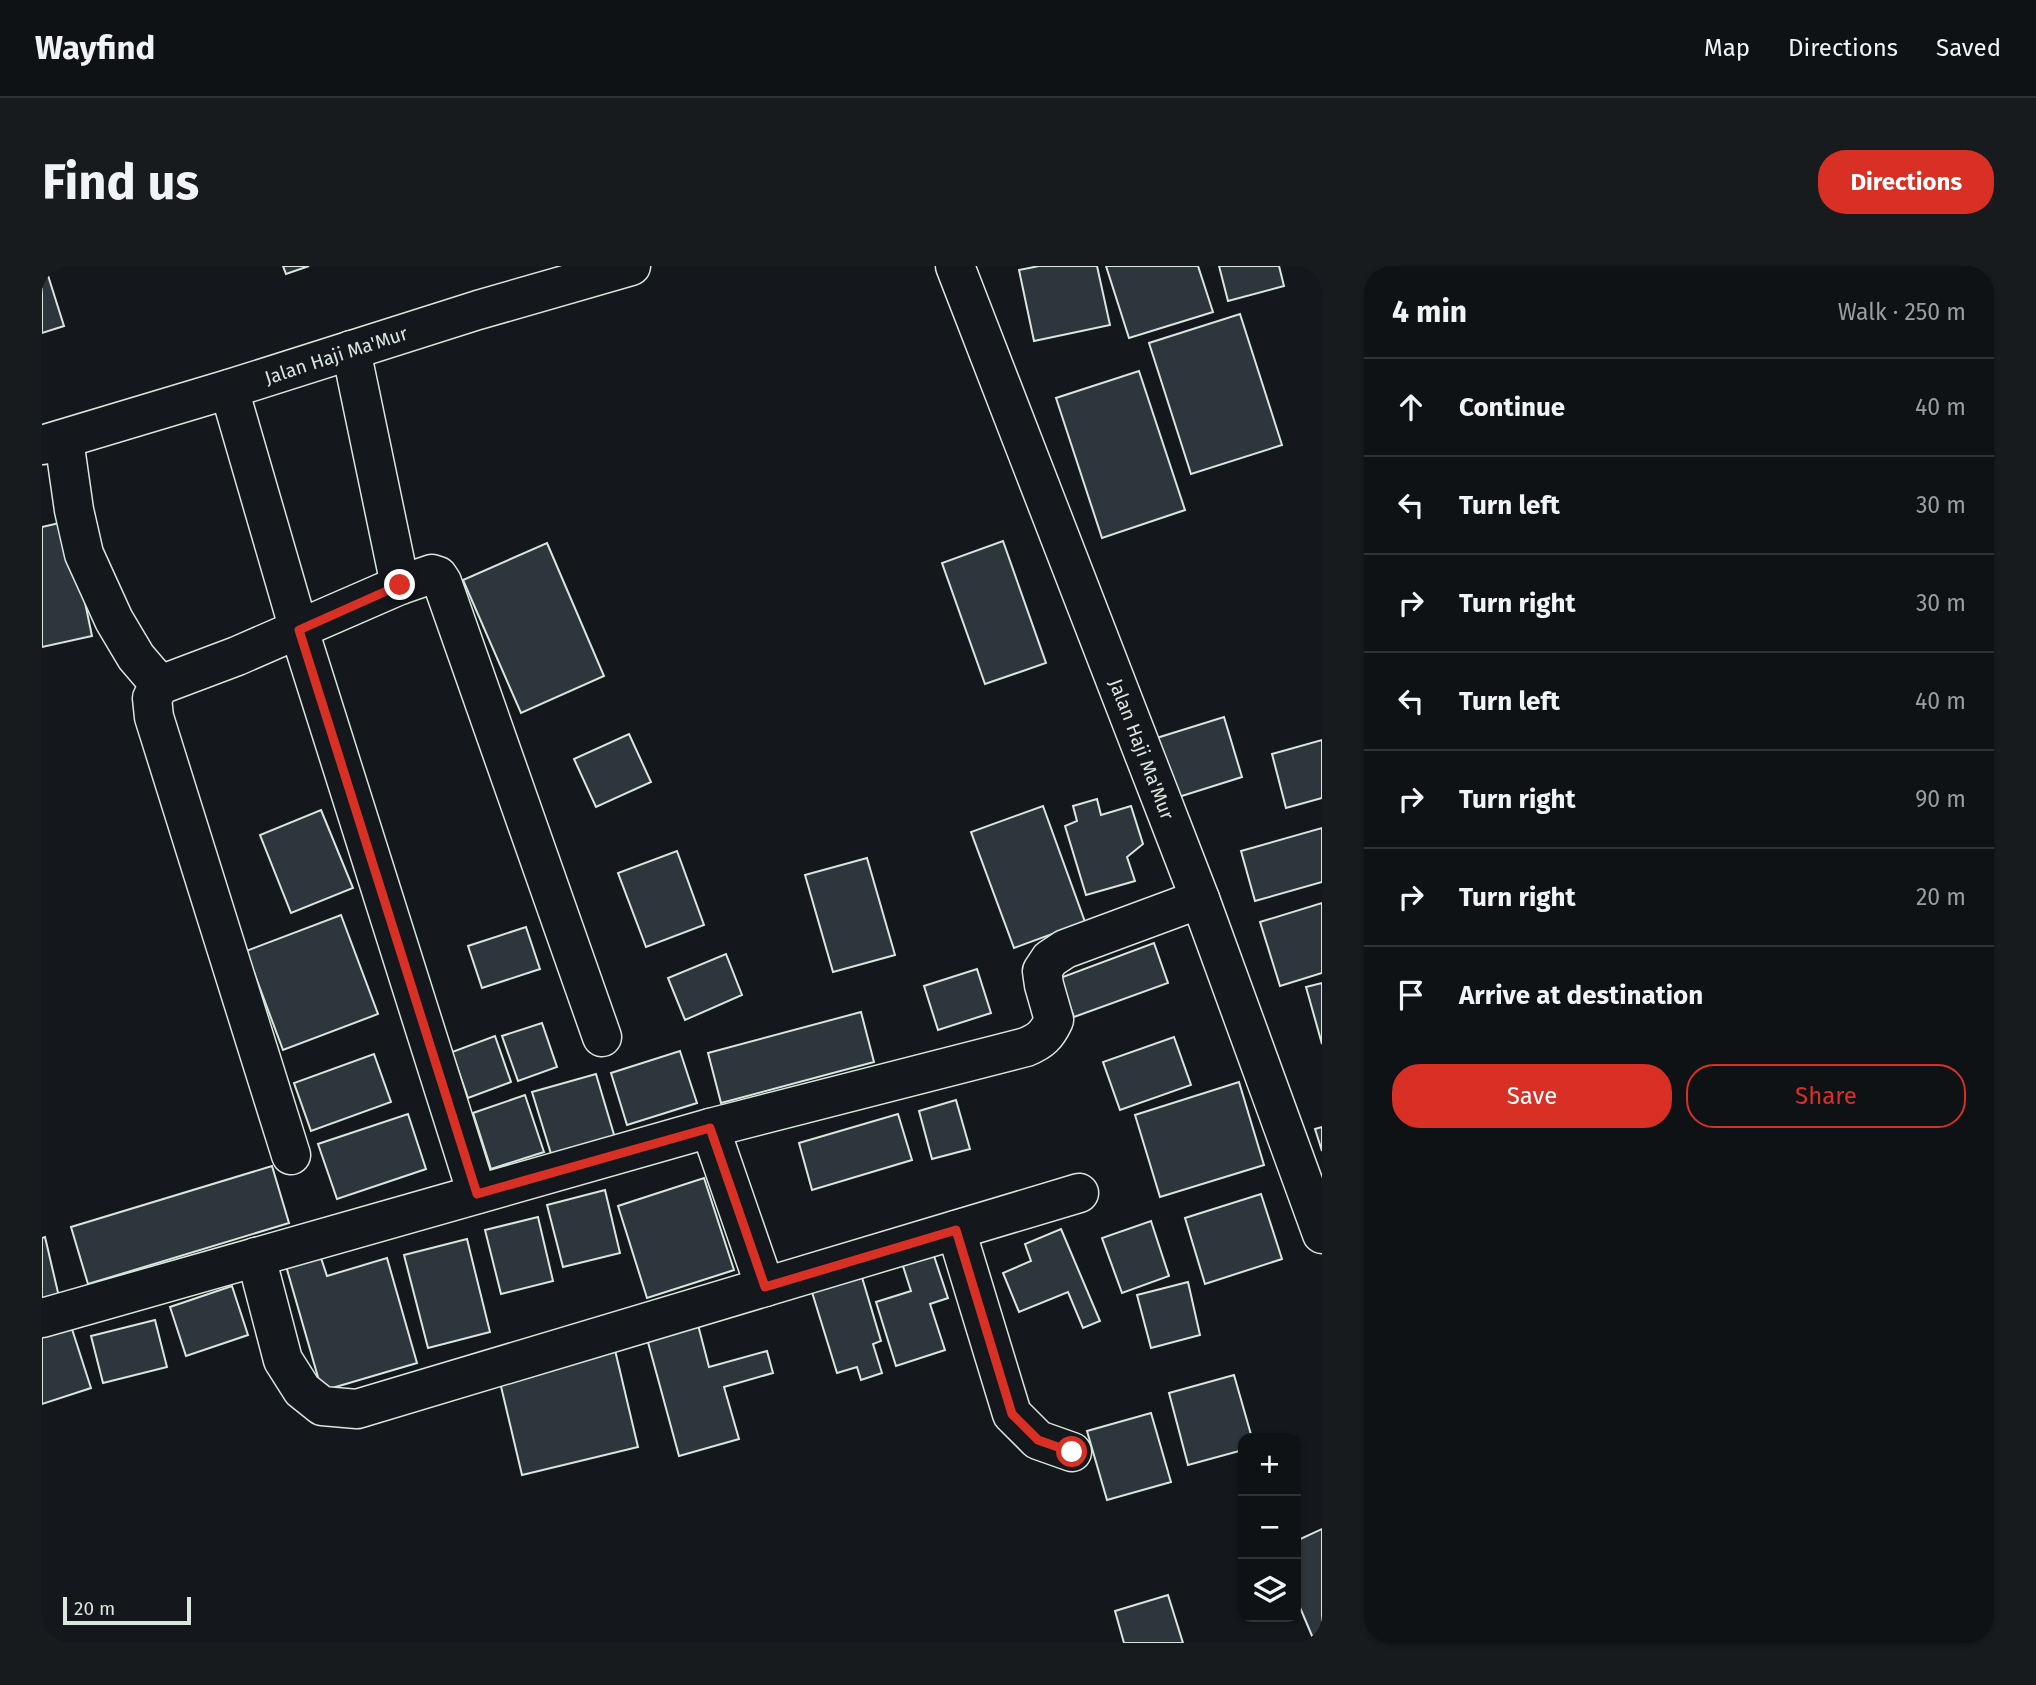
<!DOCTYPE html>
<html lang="en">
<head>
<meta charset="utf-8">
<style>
	:root { --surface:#0f1215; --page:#181b1e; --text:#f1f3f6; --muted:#9b9ea0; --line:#2f3234; --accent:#d93025 }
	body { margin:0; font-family:"Fira Sans",sans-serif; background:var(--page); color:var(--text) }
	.controls { position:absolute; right:21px; bottom:21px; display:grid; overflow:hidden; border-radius:14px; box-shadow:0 2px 5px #0004 }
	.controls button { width:63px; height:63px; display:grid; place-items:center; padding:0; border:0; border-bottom:2px solid var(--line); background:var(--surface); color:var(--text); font:35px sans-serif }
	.scale { position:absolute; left:21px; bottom:18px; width:128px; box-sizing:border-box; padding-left:7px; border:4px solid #d8e6dc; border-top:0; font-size:19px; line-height:24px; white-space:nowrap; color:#d8e6dc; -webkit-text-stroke:5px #14181c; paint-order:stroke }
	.stop { position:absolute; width:21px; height:21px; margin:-16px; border:5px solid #d93025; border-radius:50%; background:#fff }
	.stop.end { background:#d93025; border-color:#fff; box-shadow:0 2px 7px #0008 }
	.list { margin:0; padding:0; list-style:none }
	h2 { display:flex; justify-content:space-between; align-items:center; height:91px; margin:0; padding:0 28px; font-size:30px }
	h2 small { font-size:23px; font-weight:400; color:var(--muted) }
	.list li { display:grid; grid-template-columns:46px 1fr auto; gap:21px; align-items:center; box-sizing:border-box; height:98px; padding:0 28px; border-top:2px solid var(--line) }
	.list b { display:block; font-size:26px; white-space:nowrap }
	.list em { font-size:23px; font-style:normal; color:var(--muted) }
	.actions { display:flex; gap:14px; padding:21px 28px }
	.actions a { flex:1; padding:16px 0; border:2px solid var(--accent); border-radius:28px; text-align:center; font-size:24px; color:var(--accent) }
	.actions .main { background:var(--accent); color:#fff }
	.icon { flex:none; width:38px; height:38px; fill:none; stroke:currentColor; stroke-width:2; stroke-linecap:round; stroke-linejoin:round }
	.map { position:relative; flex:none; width:1280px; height:1377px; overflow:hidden; border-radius:28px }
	header { display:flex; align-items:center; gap:42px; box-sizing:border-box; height:98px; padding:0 35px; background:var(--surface); border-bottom:2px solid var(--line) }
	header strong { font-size:33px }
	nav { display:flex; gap:38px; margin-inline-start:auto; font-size:24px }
	.intro { display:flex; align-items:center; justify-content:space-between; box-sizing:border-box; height:168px; padding:0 42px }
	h1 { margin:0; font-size:49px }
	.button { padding:18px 32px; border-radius:28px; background:var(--accent); color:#fff; font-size:24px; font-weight:700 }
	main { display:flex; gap:42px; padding:0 42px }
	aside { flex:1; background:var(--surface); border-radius:28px; box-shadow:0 2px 5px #0004 }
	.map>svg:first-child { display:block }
	.building { fill:#2c363c; stroke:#d8e6dc; stroke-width:2 }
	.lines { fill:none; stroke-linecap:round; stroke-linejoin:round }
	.minor-casing { stroke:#d8e6dc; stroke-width:41 }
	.minor { stroke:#14181c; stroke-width:38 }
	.route { stroke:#d93025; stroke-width:9 }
	.labels { text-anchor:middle; stroke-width:5; stroke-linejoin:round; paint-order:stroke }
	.street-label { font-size:19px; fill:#d8e6dc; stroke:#14181c }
</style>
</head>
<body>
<header>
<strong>Wayfind</strong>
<nav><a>Map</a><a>Directions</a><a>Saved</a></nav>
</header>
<div class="intro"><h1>Find us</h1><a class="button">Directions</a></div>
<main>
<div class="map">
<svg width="1280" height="1377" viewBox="0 0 1280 1377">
	<rect width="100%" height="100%" fill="#14181c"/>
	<g class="building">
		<polygon points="0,0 3,0 22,60 0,67"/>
		<polygon points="241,0 267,0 244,8"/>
		<polygon points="997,0 1055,0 1068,59 992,75 977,4"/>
		<polygon points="1064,0 1156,0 1171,46 1087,72"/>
		<polygon points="1177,0 1237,0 1242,20 1186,35"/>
		<polygon points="1198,48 1240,179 1149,208 1107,77"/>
		<polygon points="1097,105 1143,244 1060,272 1014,132"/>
		<polygon points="26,255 50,370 0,381 0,261"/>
		<polygon points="961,275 1004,397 943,418 900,297"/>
		<polygon points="505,277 562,410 479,447 421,314"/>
		<polygon points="1182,451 1200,511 1124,535 1105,475"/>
		<polygon points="587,468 609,516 554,541 532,493"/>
		<polygon points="1280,474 1280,532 1244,542 1230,488"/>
		<polygon points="1055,533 1059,549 1089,540 1101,578 1085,591 1093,615 1044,629 1023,560 1035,555 1031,540"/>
		<polygon points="1001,540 1043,656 972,682 929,566"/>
		<polygon points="279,544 311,622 249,647 218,569"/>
		<polygon points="1280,562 1280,616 1213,635 1199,585"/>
		<polygon points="635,585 662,659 604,681 576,607"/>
		<polygon points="825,592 853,689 791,706 763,609"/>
		<polygon points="1280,637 1280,707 1238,720 1218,656"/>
		<polygon points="299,649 336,748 241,784 204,685"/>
		<polygon points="484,661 498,703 440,722 426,680"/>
		<polygon points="1112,677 1126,717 1032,751 1018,712"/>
		<polygon points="684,688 700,729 643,754 626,712"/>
		<polygon points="935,703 949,747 896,764 882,720"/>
		<polygon points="1280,717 1280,778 1264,721"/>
		<polygon points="819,746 832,796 679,837 666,787"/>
		<polygon points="500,757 515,801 476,815 460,770"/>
		<polygon points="453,770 469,816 426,832 410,786"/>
		<polygon points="1132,771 1149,819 1078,844 1061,796"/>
		<polygon points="638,785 655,837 585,859 569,807"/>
		<polygon points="332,788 349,836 269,865 252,817"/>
		<polygon points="554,808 573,872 510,891 490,826"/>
		<polygon points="1197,816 1222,899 1118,931 1093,849"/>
		<polygon points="483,829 502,886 449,903 431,847"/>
		<polygon points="914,834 928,883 890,893 877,845"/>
		<polygon points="366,848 384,903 295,933 276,878"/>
		<polygon points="856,848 870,894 770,924 757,877"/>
		<polygon points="1280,861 1280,885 1273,863"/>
		<polygon points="230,900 247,957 46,1018 29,961"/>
		<polygon points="662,912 692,1004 605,1032 576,940"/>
		<polygon points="563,924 578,987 521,1001 505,939"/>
		<polygon points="1219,928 1240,993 1163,1018 1143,952"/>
		<polygon points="496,951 511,1015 459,1028 443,964"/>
		<polygon points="1109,955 1127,1010 1080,1027 1060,972"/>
		<polygon points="1019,963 1058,1055 1041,1062 1026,1026 977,1046 961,1007 989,995 983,978"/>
		<polygon points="3,971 18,1035 0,1040 0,972"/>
		<polygon points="425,973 448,1066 386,1082 362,989"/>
		<polygon points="891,987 906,1032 888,1038 903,1084 854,1100 834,1036 869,1025 860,997"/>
		<polygon points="278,989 285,1010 345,992 375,1097 280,1125 244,1000"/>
		<polygon points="819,1008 839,1075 831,1078 840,1107 819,1114 815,1101 795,1107 769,1023"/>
		<polygon points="1146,1016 1158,1069 1109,1082 1095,1029"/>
		<polygon points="190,1020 206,1069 144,1090 128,1041"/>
		<polygon points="113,1054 125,1101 61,1117 49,1070"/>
		<polygon points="655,1055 667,1101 725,1085 731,1107 682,1121 697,1173 637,1190 604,1069"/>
		<polygon points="29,1060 49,1122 0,1138 0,1070"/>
		<polygon points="573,1084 596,1181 480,1209 457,1112"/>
		<polygon points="1192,1109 1210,1172 1201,1172 1201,1184 1146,1199 1127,1127"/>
		<polygon points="1109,1147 1129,1216 1065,1234 1045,1165"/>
		<polygon points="1280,1263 1280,1377 1273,1377 1254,1332 1254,1275"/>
		<polygon points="1126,1329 1141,1377 1082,1377 1073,1345"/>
	</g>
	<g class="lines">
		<defs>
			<g id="minor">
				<polyline points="913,0 1158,633 1280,968"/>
				<polyline points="309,84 358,319"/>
				<polyline points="187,123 257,364 435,928"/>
				<polyline points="22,174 32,244 42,288 72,354 94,391 118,419"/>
				<polyline points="0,179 187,123 436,44 589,0"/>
				<polyline points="668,862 723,1021"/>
				<polyline points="249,889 112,451 110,432 118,419 195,390 358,319 390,308 396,310 400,316 560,771"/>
				<polyline points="914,964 970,1148 996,1174 1030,1186"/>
				<polyline points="214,991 241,1094 260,1124 280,1140 315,1143 1037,927"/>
				<path d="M0,1052L668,862L984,781C999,775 1005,769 1012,754L1002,719L1000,705L1008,693L1023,683L1158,633"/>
			</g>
		</defs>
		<use href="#minor" class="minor-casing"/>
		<use href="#minor" class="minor"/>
	</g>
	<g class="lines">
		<polyline class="route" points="358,319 257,364 435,928 668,862 723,1021 914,964 970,1148 996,1174 1030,1186"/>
	</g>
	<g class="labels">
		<g class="street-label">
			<text transform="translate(294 89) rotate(-18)" y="7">Jalan Haji Ma'Mur</text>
			<text transform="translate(1100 483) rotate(69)" y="7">Jalan Haji Ma'Mur</text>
		</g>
	</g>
</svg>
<div class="controls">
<button>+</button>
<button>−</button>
<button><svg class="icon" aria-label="layers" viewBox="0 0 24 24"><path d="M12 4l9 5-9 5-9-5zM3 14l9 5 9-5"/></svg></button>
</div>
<div class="scale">20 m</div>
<div class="stop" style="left:1030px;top:1186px"></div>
<div class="stop end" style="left:358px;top:319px"></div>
</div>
<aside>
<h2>4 min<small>Walk · 250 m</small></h2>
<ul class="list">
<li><svg class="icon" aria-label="ahead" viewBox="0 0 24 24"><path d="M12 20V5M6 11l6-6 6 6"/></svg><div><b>Continue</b></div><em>40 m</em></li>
<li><svg class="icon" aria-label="left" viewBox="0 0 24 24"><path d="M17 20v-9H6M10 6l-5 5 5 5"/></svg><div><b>Turn left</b></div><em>30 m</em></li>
<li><svg class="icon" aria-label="right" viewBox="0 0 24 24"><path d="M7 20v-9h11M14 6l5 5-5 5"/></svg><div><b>Turn right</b></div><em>30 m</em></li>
<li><svg class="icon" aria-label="left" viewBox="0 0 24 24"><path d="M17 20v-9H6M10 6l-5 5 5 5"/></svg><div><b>Turn left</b></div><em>40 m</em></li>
<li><svg class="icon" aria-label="right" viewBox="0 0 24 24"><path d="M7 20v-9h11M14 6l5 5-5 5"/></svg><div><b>Turn right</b></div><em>90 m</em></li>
<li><svg class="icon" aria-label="right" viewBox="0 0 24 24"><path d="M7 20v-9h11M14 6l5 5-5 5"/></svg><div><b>Turn right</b></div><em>20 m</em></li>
<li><svg class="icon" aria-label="arrive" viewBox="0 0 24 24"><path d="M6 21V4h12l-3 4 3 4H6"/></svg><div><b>Arrive at destination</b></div></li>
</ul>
<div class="actions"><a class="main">Save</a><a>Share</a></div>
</aside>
</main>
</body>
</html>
